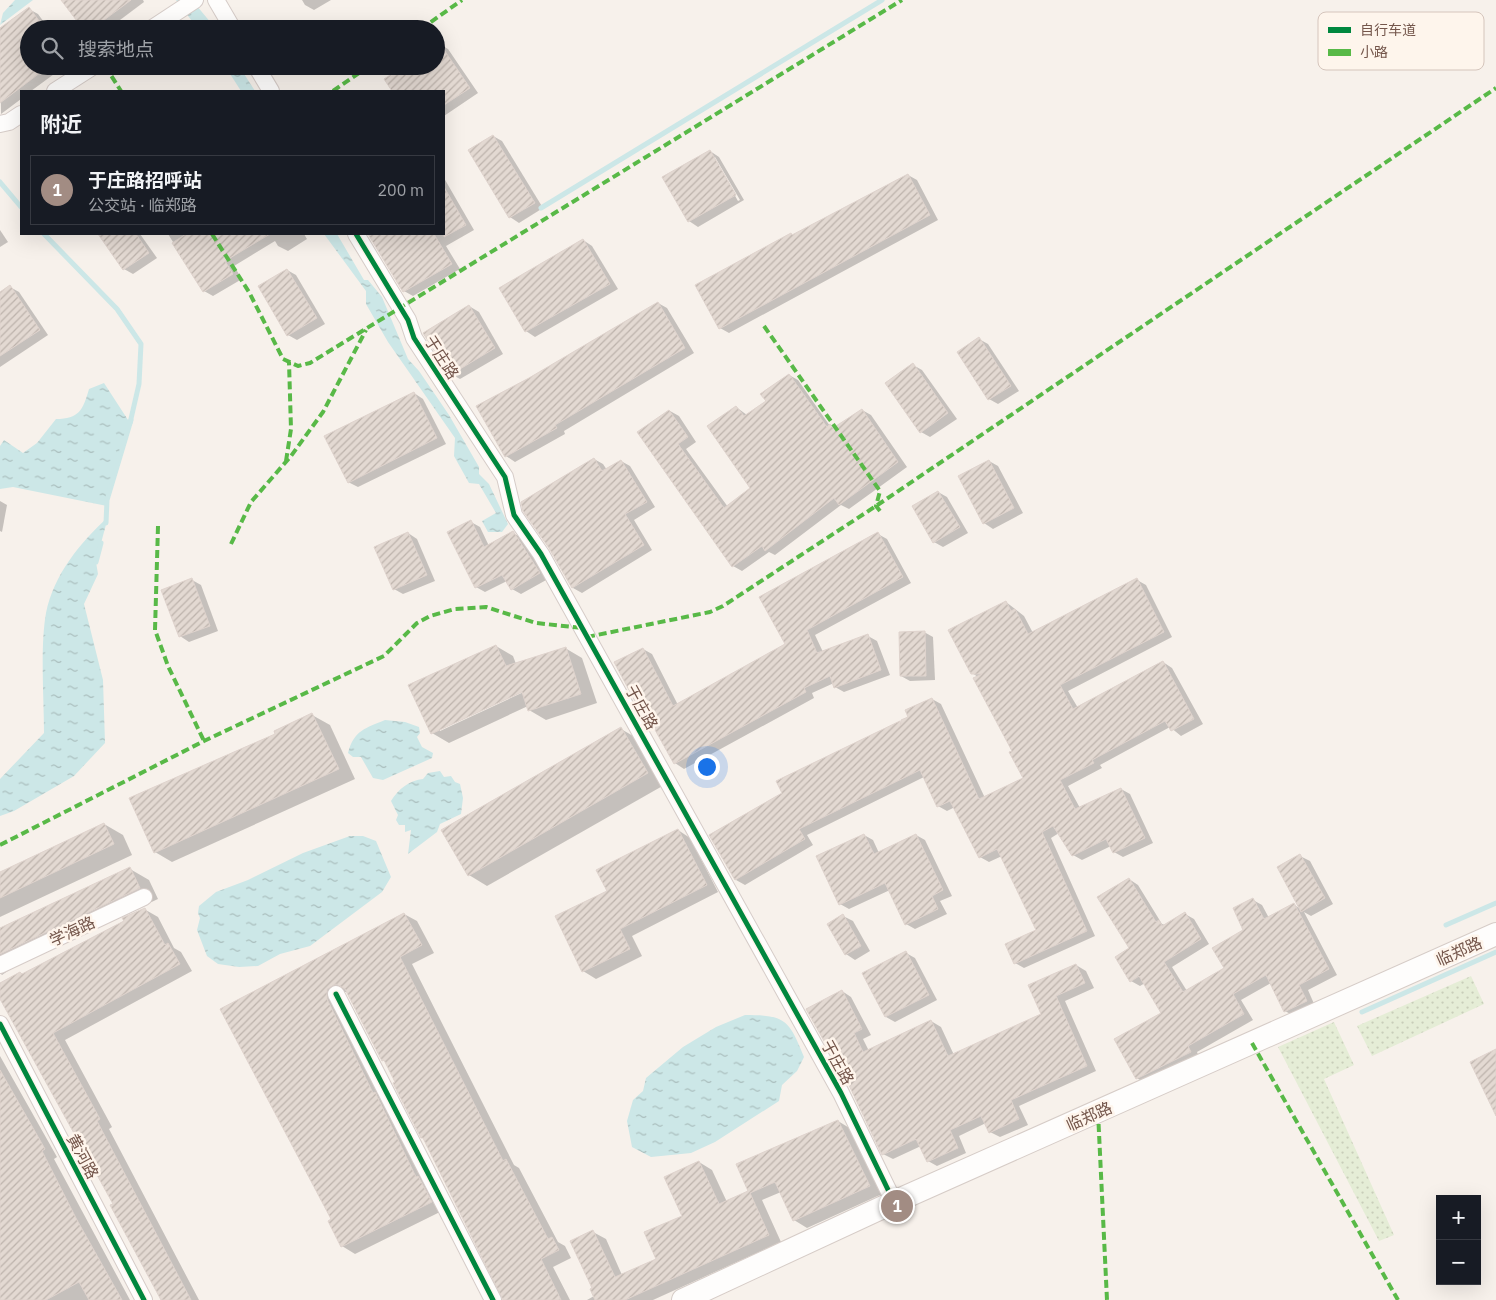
<!DOCTYPE html>
<html lang="zh">
<head>
<meta charset="utf-8">
<style>
	:root { --surface:#171b24; --page:#242831; --text:#f1f3f6; --muted:#9ea1a6; --line:#363941; --accent:#a28c83 }
	body { margin:0; font-family:"IBM Plex Sans","Noto Sans SC",sans-serif; background:var(--page); color:var(--text) }
	.controls { position:absolute; right:15px; bottom:15px; display:grid; overflow:hidden; border-radius:0px; box-shadow:0 5px 20px #0002 }
	.controls button { width:45px; height:45px; display:grid; place-items:center; padding:0; border:0; border-bottom:1px solid var(--line); background:var(--surface); color:var(--text); font:25px sans-serif }
	.you { position:absolute; left:706px; top:766px; width:18px; height:18px; margin:-12px; border:4px solid #fff; border-radius:50%; background:#1a73e8; box-shadow:0 0 0 8px #1a73e833 }
	.badge { display:grid; place-items:center; width:32px; height:32px; border-radius:50%; background:var(--accent); color:#fff; font-size:16px; font-weight:700 }
	.pin { position:absolute; translate:-50% -50%; border:2px solid #fff; box-shadow:0 1px 5px #0006 }
	.list { margin:0; padding:0; list-style:none }
	h2 { display:flex; justify-content:space-between; align-items:center; height:65px; margin:0; padding:0 20px; font-size:21px }
	h2 small { font-size:16px; font-weight:400; color:var(--muted) }
	.list li { display:grid; grid-template-columns:32px 1fr auto; gap:15px; align-items:center; box-sizing:border-box; height:70px; margin:0 10px 10px; padding:0 10px; border:1px solid var(--line); border-radius:0px }
	.list b { display:block; font-size:19px; white-space:nowrap }
	.list p { margin:0; font-size:16px; white-space:nowrap; color:var(--muted) }
	.list em { font-size:16px; font-style:normal; color:var(--muted) }
	.icon { flex:none; width:28px; height:28px; fill:none; stroke:currentColor; stroke-width:2; stroke-linecap:round; stroke-linejoin:round }
	.map { position:relative; flex:none; width:1496px; height:1300px; overflow:hidden }
	.search { position:absolute; background:var(--surface); box-shadow:0 5px 20px #0002; left:20px; top:20px; width:425px; height:55px; display:flex; align-items:center; gap:12px; box-sizing:border-box; padding:0 18px; border-radius:28px; color:var(--muted); font-size:19px }
	.panel { position:absolute; background:var(--surface); box-shadow:0 5px 20px #0002; left:20px; top:90px; width:425px; height:145px; border-radius:0px }
	.map>svg:first-child { display:block }
	.grass { fill:url(#grass-dots) }
	.water { fill:url(#water-ripples) }
	.shadow { fill:#0003; fill-rule:evenodd }
	.lines { fill:none; stroke-linecap:round; stroke-linejoin:round }
	.stream { stroke:#cce7e7; stroke-width:5 }
	.building { fill:url(#building-hatch); stroke:#dfd3cd }
	.minor-casing { stroke:#d6ccc8; stroke-width:18 }
	.secondary-casing { stroke:#d6ccc7; stroke-width:24 }
	.minor { stroke:#fefdfc; stroke-width:16 }
	.secondary { stroke:#fefdfc; stroke-width:22 }
	.quiet { stroke:#58b947; stroke-width:4; stroke-dasharray:8 4; stroke-linecap:butt }
	.cycleway-casing { stroke:#fef5ec; stroke-width:8 }
	.cycleway { stroke:#00873e; stroke-width:5 }
	.labels { text-anchor:middle; stroke-width:5; stroke-linejoin:round; paint-order:stroke }
	.street-label { font-size:16px; fill:#74564b; stroke:#fef5ec }
	.key { fill:#fef5ec; stroke:#d5c5bc; stroke-width:1 }
	.key-label { font-size:14px; fill:#74564b }
</style>
</head>
<body>
<div class="map">
<svg width="1496" height="1300" viewBox="0 0 1496 1300">
	<defs>
		<pattern id="grass-dots" width="8" height="8" patternUnits="userSpaceOnUse" patternTransform="scale(1.25)"><rect width="8" height="8" fill="#e5edd6"/><path d="M2 2h.1M6 6h.1" fill="none" stroke="#c8cdb9" stroke-width="1.8" stroke-linecap="round"/></pattern>
		<pattern id="water-ripples" width="26" height="14" patternUnits="userSpaceOnUse" patternTransform="scale(1.25)"><rect width="26" height="14" fill="#cce7e7"/><path d="M2 4q2-2 4 0t4 0M15 11q2-2 4 0t4 0" fill="none" stroke="#aabebd"/></pattern>
		<pattern id="building-hatch" width="6" height="6" patternUnits="userSpaceOnUse" patternTransform="scale(1.25)"><rect width="6" height="6" fill="#e3d9d2"/><path d="M-1 1l2-2M0 6l6-6M5 7l2-2" fill="none" stroke="#bdb3ac"/></pattern>
	</defs>
	<rect width="100%" height="100%" fill="#f7f1eb"/>
	<g class="grass">
		<polygon points="1471,976 1484,1004 1372,1056 1357,1026"/>
		<polygon points="1334,1022 1354,1065 1324,1079 1394,1235 1379,1241 1278,1047"/>
	</g>
	<g class="water">
		<polygon points="15,0 33,0 0,25 3,13"/>
		<polygon points="176,0 192,0 216,29 198,29"/>
		<polygon points="225,66 239,66 255,91 241,91"/>
		<polygon points="324,234 337,234 364,280 368,280 382,297 408,359 419,371 449,415 479,467 479,474 489,484 508,524 502,532 488,532 482,521 496,513 479,484 469,483 454,456 455,438 388,342 366,304 366,291"/>
		<path d="M104,383L130,423L107,500V506L13,487L0,489V446L4,440L23,453L37,443L56,419C79,419 83,410 89,389Z"/>
		<path d="M108,517L96,562L98,574L84,604L103,680L105,743L74,776L14,811L0,816V779L44,733C44,698 40,647 46,613C54,574 80,543 108,517Z"/>
		<path d="M385,720L405,722L419,727L420,733L417,737L422,747L433,753L432,758L383,780L373,778L361,757H353L348,753C354,730 366,728 385,720Z"/>
		<path d="M440,771L444,777L451,776L455,782L460,784L463,798L461,814L440,824L437,832L408,854L411,830L405,832V825H399L396,820L398,815L391,801C398,789 410,780 423,779L428,773Z"/>
		<polygon points="350,836 363,836 376,841 391,877 382,892 310,946 280,954 258,966 239,967 218,964 207,956 197,930 200,918 198,913 199,906 216,892 248,880 303,853"/>
		<path d="M745,1015C786,1015 789,1020 804,1057L797,1071L782,1085L779,1101L715,1142L691,1153L651,1157L632,1147L627,1121L633,1100L643,1091L646,1078L683,1047L716,1027Z"/>
	</g>
	<g class="shadow">
		<polygon points="63,0 143,0 144,2 108,29 84,29"/>
		<polygon points="302,0 331,0 314,10 305,5"/>
		<polygon points="29,9 38,14 49,29 29,29 29,66 65,66 31,91 21,91 21,99 1,114 0,30"/>
		<polygon points="439,44 448,49 478,93 444,116 444,91 394,91 386,80 436,66"/>
		<polygon points="493,136 502,141 543,208 519,223 510,217 469,151"/>
		<path d="M710,151L719,157L744,200L698,227L689,221ZM713,157H715L740,200L738,201Z"/>
		<polygon points="908,175 917,180 938,220 729,333 720,328 791,234 794,236"/>
		<polygon points="444,178 474,230 446,246 460,269 413,296 404,291 369,234 444,234"/>
		<polygon points="0,230 8,242 0,247"/>
		<polygon points="100,234 140,234 157,258 133,274 124,269"/>
		<polygon points="168,234 304,234 307,239 288,251 278,246 275,241 234,266 242,279 213,296 204,291"/>
		<polygon points="583,240 592,246 618,289 535,337 526,331"/>
		<polygon points="287,270 296,275 325,324 297,340 288,335"/>
		<polygon points="10,287 19,292 48,335 0,367 0,293"/>
		<polygon points="658,303 667,308 694,353 564,431 565,434 515,462 506,456 530,380"/>
		<polygon points="469,306 479,312 503,354 460,379 451,374"/>
		<polygon points="979,339 988,344 1019,391 998,404 989,399"/>
		<polygon points="913,365 922,370 957,419 930,437 921,432"/>
		<polygon points="789,375 798,380 830,426 835,429 862,410 871,415 907,467 849,509 841,505 775,555 769,552 742,571 733,566 639,432 670,411 679,416 696,442 686,449 728,507 752,488 736,407 747,415 767,402"/>
		<polygon points="414,393 423,399 446,444 358,487 348,482"/>
		<polygon points="594,459 603,464 607,470 621,461 630,466 655,507 634,520 652,550 582,593 573,588"/>
		<polygon points="989,461 998,466 1023,513 993,529 984,523 960,476"/>
		<polygon points="938,492 947,497 968,533 943,547 934,542"/>
		<polygon points="0,501 7,505 2,532 0,531"/>
		<polygon points="471,522 480,527 489,546 513,533 522,538 548,579 521,594 512,589 507,581 485,592 476,587"/>
		<polygon points="408,533 417,539 435,581 403,594 394,589"/>
		<polygon points="878,534 887,539 911,583 815,635 823,652 868,636 877,641 890,675 844,692 835,687 834,683 812,693 814,698 684,769 675,763 644,706 637,702 643,649 652,654 678,705 787,645"/>
		<polygon points="192,580 201,585 218,631 189,642 180,636"/>
		<polygon points="1137,580 1146,585 1172,637 1068,691 1078,708 1163,662 1172,668 1203,724 1181,736 1170,727 1100,765 1102,768 1068,786 1080,808 1121,789 1130,794 1153,843 1123,857 1114,852 1111,846 1082,860 1073,855 1059,833 1051,838 1095,936 1024,968 1015,963 1038,931 1002,856 989,862 980,857 955,807 947,811 938,806 924,777 807,835 813,845 745,885 736,880 784,793 900,722 903,724 932,699 941,704 985,798 1024,778 978,677 972,673 1006,602 1024,616 1033,633"/>
		<polygon points="924,632 933,637 935,680 910,681 901,676"/>
		<path d="M496,646L513,656L516,664L565,648L582,658L597,703L546,720L529,710L528,706L449,743L432,733ZM527,688L528,690L440,731V728Z"/>
		<polygon points="312,715 330,725 355,779 172,862 155,852"/>
		<polygon points="621,729 640,740 666,784 487,886 469,875"/>
		<polygon points="104,824 123,835 132,855 0,917 0,873"/>
		<polygon points="678,830 690,838 718,892 632,936 642,956 596,979 583,971 608,892"/>
		<polygon points="864,835 873,840 879,853 916,835 925,840 952,896 940,901 947,914 915,929 906,924 890,890 849,909 840,904"/>
		<polygon points="1300,856 1310,861 1333,904 1311,916 1304,912 1337,975 1308,990 1315,1006 1294,1016 1285,1011 1271,983 1241,1000 1253,1020 1197,1052 1199,1057 1146,1084 1137,1078 1163,1013 1145,983 1140,986 1131,981 1129,879 1138,885 1162,924 1165,925 1185,914 1194,919 1209,944 1172,967 1187,991 1226,969 1245,930 1253,900 1262,905 1269,918 1294,905 1301,909"/>
		<polygon points="130,869 149,880 158,899 15,966 2,975 0,973 0,930"/>
		<polygon points="144,909 158,917 174,948 181,952 192,971 65,1040 112,1127 109,1129 199,1300 163,1300 114,1204 0,997 0,984 23,975 125,922"/>
		<polygon points="404,914 417,921 434,953 412,964 514,1165 519,1168 558,1242 565,1246 571,1258 553,1267 570,1300 504,1300 386,1062 383,1060 347,992 344,992 339,1001 444,1210 355,1254 342,1246 332,1220 222,1009"/>
		<polygon points="843,916 853,921 870,951 855,960 846,954"/>
		<polygon points="906,953 915,958 937,1000 895,1022 886,1017 864,974"/>
		<polygon points="1076,965 1086,971 1094,988 1065,1001 1096,1071 1019,1106 1028,1125 1000,1137 990,1132 986,1123 959,1136 966,1153 937,1166 928,1161 921,1146 893,1159 883,1154 834,1051 828,1047 842,991 851,997 871,1035 863,1039 869,1051 931,1021 941,1027 954,1055 1042,1015"/>
		<polygon points="0,1056 57,1157 54,1159 130,1300 0,1300"/>
		<polygon points="838,1121 851,1129 882,1194 807,1228 794,1220 781,1192 762,1200 781,1242 653,1300 587,1300 594,1296 593,1232 606,1239 622,1275 658,1259 683,1216 699,1162 712,1170 727,1202 750,1192"/>
	</g>
	<g class="lines">
		<g class="stream">
			<polyline points="0,182 21,207"/>
			<polyline points="541,208 882,0"/>
			<polyline points="44,234 117,309 141,344 139,384 130,423"/>
			<polyline points="106,523 107,500 131,420"/>
			<polyline points="96,562 101,543"/>
			<polyline points="1446,925 1496,903"/>
			<polyline points="1362,1012 1496,952"/>
		</g>
	</g>
	<g class="building">
		<polygon points="61,0 131,0 92,29 83,29"/>
		<polygon points="29,7 45,29 29,29 29,66 49,66 0,103 0,28"/>
		<polygon points="436,38 470,88 444,105 444,91 392,91 384,79 404,66 436,66"/>
		<polygon points="493,135 535,203 509,218 468,150"/>
		<polygon points="710,150 736,195 688,222 662,177"/>
		<polygon points="908,174 930,215 719,329 695,285 791,233 792,235"/>
		<polygon points="444,187 466,225 444,237"/>
		<polygon points="98,234 136,234 149,253 123,270"/>
		<polygon points="186,234 270,234 225,261 233,274 203,292 172,243"/>
		<polygon points="368,234 434,234 452,264 403,292"/>
		<polygon points="583,239 610,284 525,332 499,288"/>
		<polygon points="287,269 317,318 287,336 258,286"/>
		<polygon points="10,285 40,330 0,356 0,292"/>
		<polygon points="658,302 685,348 555,425 557,428 505,457 476,406 529,378"/>
		<polygon points="469,305 495,348 450,375 423,333"/>
		<polygon points="979,337 1011,386 988,400 957,352"/>
		<polygon points="913,363 948,413 920,433 885,383"/>
		<polygon points="789,374 827,427 830,424 833,428 862,409 898,462 839,505 834,498 765,551 762,546 732,567 637,432 669,410 688,437 678,444 724,508 750,488 707,426 736,406 744,416 766,401 760,394"/>
		<polygon points="414,392 437,438 348,483 324,436"/>
		<polygon points="594,458 602,471 621,460 647,502 625,514 644,545 572,588 549,548 523,511 521,502"/>
		<polygon points="989,460 1014,508 983,524 958,476"/>
		<polygon points="938,491 960,527 933,543 912,506"/>
		<polygon points="471,520 484,547 513,531 540,573 511,590 502,575 475,588 447,532"/>
		<polygon points="408,532 427,575 393,590 374,547"/>
		<polygon points="878,532 903,577 807,630 817,653 868,634 881,670 834,688 830,676 804,688 806,692 674,764 639,701 636,703 614,662 643,648 673,706 785,644 759,597"/>
		<polygon points="192,578 210,626 179,637 161,590"/>
		<polygon points="1137,578 1164,632 1060,685 1073,709 1163,661 1194,719 1171,731 1165,721 1092,760 1094,763 1060,780 1075,809 1121,788 1145,838 1113,853 1106,839 1072,856 1053,826 1042,832 1087,931 1014,964 1005,944 1036,930 997,849 979,858 950,801 937,807 920,770 799,829 805,839 735,880 709,835 782,793 776,781 900,721 901,725 901,720 908,717 905,710 932,698 979,799 1023,778 1009,752 1012,751 973,678 982,674 971,674 948,630 1006,601 1011,611 1015,609 1028,634"/>
		<polygon points="925,631 926,676 900,676 899,632"/>
		<polygon points="496,645 506,666 566,647 581,694 528,711 522,692 431,734 408,685"/>
		<polygon points="312,713 339,769 154,853 129,798 275,734 274,731"/>
		<polygon points="621,727 648,773 468,876 441,830"/>
		<polygon points="104,823 114,844 0,898 0,872"/>
		<polygon points="678,829 707,885 620,929 630,949 582,972 555,916 607,891 596,870"/>
		<polygon points="864,834 874,854 916,834 943,890 932,896 938,909 905,925 885,883 839,905 816,856"/>
		<polygon points="1300,854 1325,898 1301,912 1277,867"/>
		<polygon points="130,867 140,888 0,954 0,928"/>
		<polygon points="1129,878 1156,922 1159,920 1162,926 1185,912 1201,939 1164,962 1183,992 1224,968 1212,948 1243,930 1233,908 1253,898 1264,919 1294,903 1329,969 1299,985 1307,1001 1284,1012 1266,975 1233,994 1244,1014 1188,1046 1191,1052 1136,1079 1114,1039 1161,1013 1139,976 1130,982 1115,957 1129,948 1097,897"/>
		<polygon points="145,908 165,945 168,943 180,964 53,1033 100,1119 97,1121 191,1300 161,1300 110,1205 113,1204 0,999 0,983 20,972 22,974 124,921 122,918"/>
		<polygon points="404,913 422,945 400,957 503,1161 506,1159 548,1239 552,1237 559,1250 541,1259 561,1300 503,1300 423,1138 421,1138 393,1083 395,1082 384,1060 382,1061 345,989 336,984 327,989 327,999 373,1093 375,1092 416,1177 418,1176 432,1202 341,1247 328,1221 331,1219 220,1009"/>
		<polygon points="843,914 861,946 845,955 827,924"/>
		<polygon points="906,951 929,995 885,1017 862,973"/>
		<polygon points="1076,964 1085,983 1056,996 1087,1066 1011,1100 1019,1119 989,1133 981,1116 950,1130 958,1148 927,1162 916,1139 882,1155 831,1047 828,1048 806,1009 842,990 862,1029 854,1033 863,1052 931,1020 948,1056 1041,1014 1028,985"/>
		<polygon points="1496,1049 1496,1116 1470,1062"/>
		<polygon points="0,1070 45,1149 42,1151 77,1220 122,1300 89,1300 79,1282 46,1300 0,1300"/>
		<polygon points="838,1120 870,1186 793,1221 775,1182 750,1193 769,1235 625,1300 595,1300 590,1289 592,1288 570,1241 593,1230 615,1277 656,1259 644,1232 682,1216 664,1177 699,1161 719,1204 748,1191 736,1164"/>
	</g>
	<g class="lines">
		<defs>
			<g id="minor">
				<polyline points="216,0 233,29"/>
				<polyline points="151,29 195,0"/>
				<polyline points="256,66 271,91"/>
				<polyline points="55,91 94,66"/>
				<polyline points="0,124 9,122 21,114"/>
				<polyline points="356,234 408,320 414,338 505,477 514,515 541,554 841,1093 894,1202"/>
				<polyline points="0,965 144,897"/>
				<polyline points="336,994 493,1300"/>
				<polyline points="0,1024 144,1300"/>
			</g>
			<polyline id="secondary" points="683,1300 894,1202 1496,934"/>
		</defs>
		<use href="#minor" class="minor-casing"/>
		<use href="#secondary" class="secondary-casing"/>
		<use href="#minor" class="minor"/>
		<use href="#secondary" class="secondary"/>
		<g class="quiet">
			<polyline points="421,29 462,0"/>
			<polyline points="105,66 121,91"/>
			<polyline points="333,91 369,66"/>
			<polyline points="212,234 249,292 283,359 298,366 310,363 902,0"/>
			<polyline points="764,326 880,491 876,506 880,511"/>
			<polyline points="286,461 291,429 289,362"/>
			<polyline points="158,526 155,630 168,666 204,741"/>
			<polyline points="231,544 251,502 291,456 323,412 366,330"/>
			<polyline points="587,637 710,612 723,606 876,506 1496,88"/>
			<polyline points="0,845 204,741 384,656 417,623 430,616 455,609 486,607 536,623 583,628"/>
			<polyline points="1252,1043 1398,1300"/>
			<polyline points="1098,1112 1107,1300"/>
		</g>
		<defs>
			<g id="cycleway">
				<polyline points="356,234 408,320 414,338 505,477 514,515 541,554 841,1093 894,1202"/>
				<polyline points="336,994 493,1300"/>
				<polyline points="0,1024 144,1300"/>
			</g>
		</defs>
		<use href="#cycleway" class="cycleway-casing"/>
		<use href="#cycleway" class="cycleway"/>
	</g>
	<g class="labels">
		<g class="street-label">
			<text transform="translate(442 357) rotate(57)" y="6">于庄路</text>
			<text transform="translate(642 707) rotate(61)" y="6">于庄路</text>
			<text transform="translate(72 931) rotate(-25)" y="6">学海路</text>
			<text transform="translate(1459 951) rotate(-24)" y="6">临郑路</text>
			<text transform="translate(838 1062) rotate(61)" y="6">于庄路</text>
			<text transform="translate(1089 1116) rotate(-24)" y="6">临郑路</text>
			<text transform="translate(83 1156) rotate(62)" y="6">黄河路</text>
		</g>
	</g>
	<rect x="1318" y="12" width="166" height="58" rx="8" class="key"/>
	<rect x="1328" y="27" width="23" height="6" fill="#00873e"/>
	<rect x="1328" y="49" width="23" height="7" fill="#58b947"/>
	<g class="key-label">
		<text x="1360" y="35">自行车道</text>
		<text x="1360" y="57">小路</text>
	</g>
</svg>
<div class="controls">
<button>+</button>
<button>−</button>
</div>
<div class="you"></div>
<div class="pin badge" style="left:897px;top:1206px">1</div>
<div class="search"><svg class="icon" aria-label="search" viewBox="0 0 24 24"><circle cx="10" cy="10" r="6"/><path d="M15 15l6 6"/></svg>搜索地点</div>
<section class="panel">
<h2>附近<small></small></h2>
<ul class="list">
<li><span class="badge">1</span><div><b>于庄路招呼站</b><p>公交站 · 临郑路</p></div><em>200 m</em></li>
</ul>
</section>
</div>
</body>
</html>
